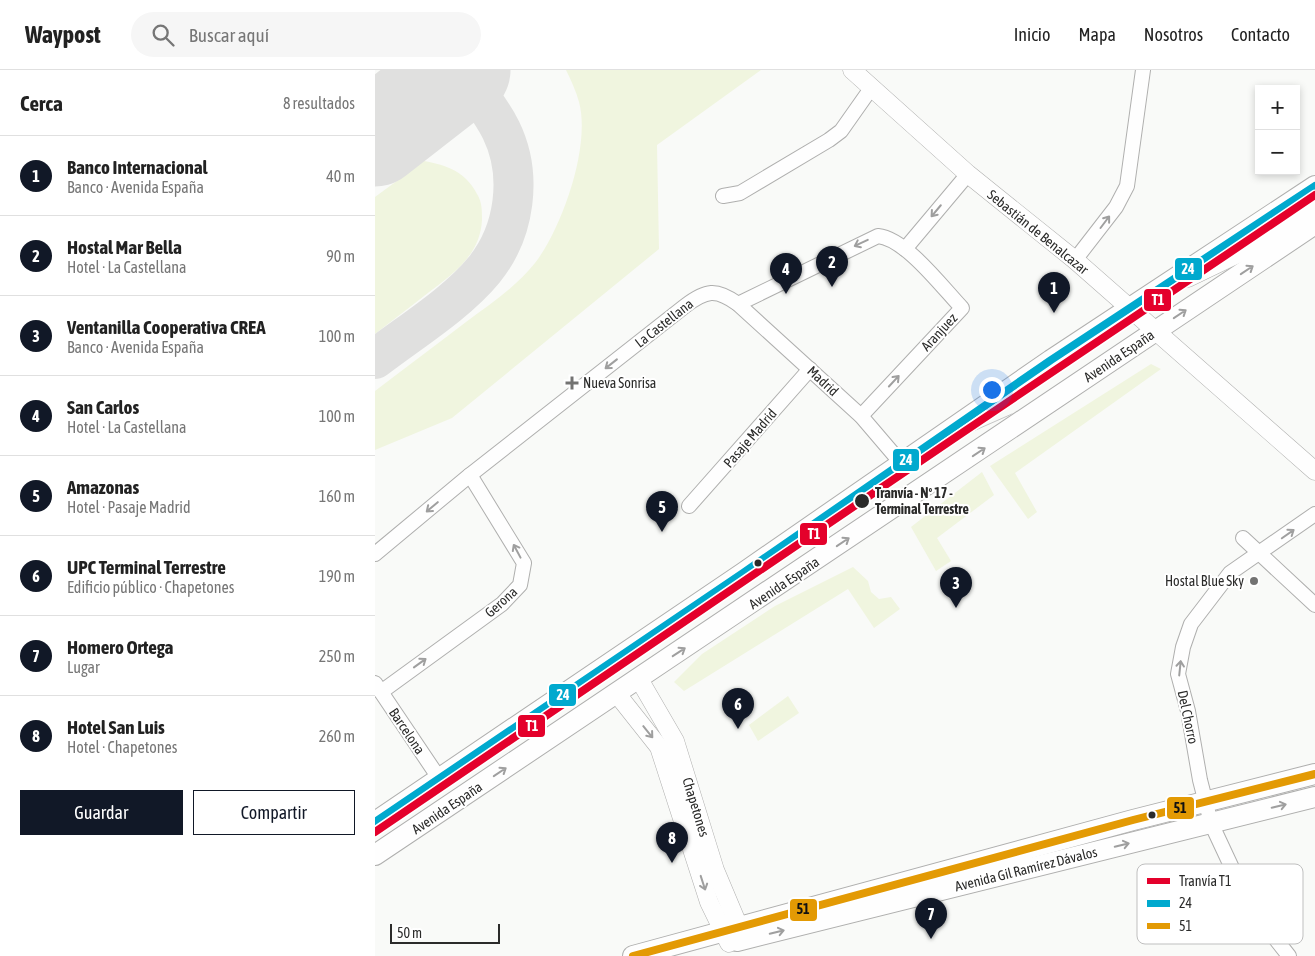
<!DOCTYPE html>
<html lang="es">
<head>
<meta charset="utf-8">
<style>
	:root { --surface:#fff; --page:#f6f6f6; --text:#222; --muted:#767676; --line:#e0e0e0; --accent:#111827 }
	body { margin:0; font-family:"Asap Condensed",sans-serif; background:var(--page); color:var(--text) }
	.controls { position:absolute; right:15px; top:15px; display:grid; overflow:hidden; border-radius:0px; box-shadow:0 2px 8px #0003 }
	.controls button { width:45px; height:45px; display:grid; place-items:center; padding:0; border:0; border-bottom:1px solid var(--line); background:var(--surface); color:var(--text); font:25px sans-serif }
	.scale { position:absolute; left:15px; bottom:12px; width:110px; box-sizing:border-box; padding-left:5px; border:2px solid #2b2b2a; border-top:0; font-size:14px; line-height:18px; white-space:nowrap; color:#2b2b2a; -webkit-text-stroke:4px #fff; paint-order:stroke }
	.you { position:absolute; left:616px; top:319px; width:18px; height:18px; margin:-12px; border:4px solid #fff; border-radius:50%; background:#1a73e8; box-shadow:0 0 0 8px #1a73e833 }
	.badge { display:grid; place-items:center; width:32px; height:32px; border-radius:50%; background:var(--accent); color:#fff; font-size:16px; font-weight:700 }
	.pin { position:absolute; translate:-50% -41px; filter:drop-shadow(0 1px 2px #0008) }
	.pin::after { content:''; position:absolute; top:26px; width:18px; height:15px; background:inherit; clip-path:polygon(0 0,100% 0,50% 100%) }
	.list { margin:0; padding:0; list-style:none }
	h2 { display:flex; justify-content:space-between; align-items:center; height:65px; margin:0; padding:0 20px; font-size:21px }
	h2 small { font-size:16px; font-weight:400; color:var(--muted) }
	.list li { display:grid; grid-template-columns:32px 1fr auto; gap:15px; align-items:center; box-sizing:border-box; height:80px; padding:0 20px; border-top:1px solid var(--line) }
	.list b { display:block; font-size:19px; white-space:nowrap }
	.list p { margin:0; font-size:16px; white-space:nowrap; color:var(--muted) }
	.list em { font-size:16px; font-style:normal; color:var(--muted) }
	.actions { display:flex; gap:10px; padding:15px 20px }
	.actions a { flex:1; padding:11px 0; border:1px solid var(--accent); border-radius:0px; text-align:center; font-size:18px; color:var(--accent) }
	.actions .main { background:var(--accent); color:#fff }
	.icon { flex:none; width:28px; height:28px; fill:none; stroke:currentColor; stroke-width:2; stroke-linecap:round; stroke-linejoin:round }
	.map { position:relative; flex:none; width:940px; height:886px; overflow:hidden }
	header { display:flex; align-items:center; gap:30px; box-sizing:border-box; height:70px; padding:0 25px; background:var(--surface); border-bottom:1px solid var(--line) }
	header strong { font-size:24px }
	nav { display:flex; gap:28px; margin-inline-start:auto; font-size:18px }
	.search { width:350px; height:45px; background:var(--page); display:flex; align-items:center; gap:12px; box-sizing:border-box; padding:0 18px; border-radius:28px; color:var(--muted); font-size:19px }
	main { display:flex }
	aside { flex:1; background:var(--surface) }
	.map>svg:first-child { display:block }
	.green { fill:#f0f5df }
	.lines { fill:none; stroke-linecap:round; stroke-linejoin:round }
	.taxiway { stroke:#e0e0df; stroke-width:40 }
	.runway { stroke:#e0e0df; stroke-width:99 }
	.minor-casing { stroke:#afafae; stroke-width:16 }
	.tertiary-casing { stroke:#afafae; stroke-width:19 }
	.secondary-casing { stroke:#afafae; stroke-width:22 }
	.minor { stroke:#fefefe; stroke-width:14 }
	.tertiary { stroke:#fefefe; stroke-width:18 }
	.secondary { stroke:#fefefe; stroke-width:20 }
	.tram { stroke:#c6c6c6; stroke-width:1 }
	.bus-1-casing { stroke:#fff; stroke-width:11 }
	.bus-2-casing { stroke:#fff; stroke-width:11 }
	.bus-1 { stroke:#00a9ce; stroke-width:8 }
	.bus-2 { stroke:#e39a04; stroke-width:8 }
	.tram-1-casing { stroke:#fff; stroke-width:11 }
	.tram-1 { stroke:#e4002b; stroke-width:8 }
	.oneway { stroke:#9f9f9f }
	.poi-dot { fill:#737372; stroke:#fff; stroke-width:2 }
	.stop-dot { fill:#2b2b2a; stroke:#fff; stroke-width:2 }
	.labels { text-anchor:middle; stroke-width:4; stroke-linejoin:round; paint-order:stroke }
	.street-label { font-size:14px; fill:#2b2b2a; stroke:#fff }
	.poi-label { font-size:14px; fill:#2b2b2a; stroke:#fff; text-anchor:start }
	.stop-label { font-size:14px; font-weight:bold; fill:#2b2b2a; stroke:#fff; text-anchor:start }
	.key { fill:#fff; stroke:#bfbfbf; stroke-width:1 }
	.key-label { font-size:14px; fill:#2b2b2a }
	.line-badge { stroke:#fff; stroke-width:2 }
	.badge-label { font-size:14px; text-anchor:middle; font-weight:bold; fill:#fff }
	.pale-badge-label { font-size:14px; text-anchor:middle; font-weight:bold; fill:#111 }
</style>
</head>
<body>
<header>
<strong>Waypost</strong>
<div class="search"><svg class="icon" aria-label="search" viewBox="0 0 24 24"><circle cx="10" cy="10" r="6"/><path d="M15 15l6 6"/></svg>Buscar aquí</div>
<nav><a>Inicio</a><a>Mapa</a><a>Nosotros</a><a>Contacto</a></nav>
</header>
<main>
<aside>
<h2>Cerca<small>8 resultados</small></h2>
<ul class="list">
<li><span class="badge">1</span><div><b>Banco Internacional</b><p>Banco · Avenida España</p></div><em>40 m</em></li>
<li><span class="badge">2</span><div><b>Hostal Mar Bella</b><p>Hotel · La Castellana</p></div><em>90 m</em></li>
<li><span class="badge">3</span><div><b>Ventanilla Cooperativa CREA</b><p>Banco · Avenida España</p></div><em>100 m</em></li>
<li><span class="badge">4</span><div><b>San Carlos</b><p>Hotel · La Castellana</p></div><em>100 m</em></li>
<li><span class="badge">5</span><div><b>Amazonas</b><p>Hotel · Pasaje Madrid</p></div><em>160 m</em></li>
<li><span class="badge">6</span><div><b>UPC Terminal Terrestre</b><p>Edificio público · Chapetones</p></div><em>190 m</em></li>
<li><span class="badge">7</span><div><b>Homero Ortega</b><p>Lugar</p></div><em>250 m</em></li>
<li><span class="badge">8</span><div><b>Hotel San Luis</b><p>Hotel · Chapetones</p></div><em>260 m</em></li>
</ul>
<div class="actions"><a class="main">Guardar</a><a>Compartir</a></div>
</aside>
<div class="map">
<svg width="940" height="886" viewBox="0 0 940 886">
	<rect width="100%" height="100%" fill="#f9faf8"/>
	<g class="green">
		<path d="M191,0H386L282,75L284,179L77,348L0,380V321C30,298 61,275 91,252C115,234 141,217 160,193C187,158 216,76 204,32C201,21 196,10 191,0Z"/>
		<path d="M49,91C72,95 91,102 102,124C107,132 107,140 107,150C105,187 76,205 49,226C33,239 16,251 0,264V127Z"/>
		<polygon points="776,294 786,299 640,403 662,442 653,449 615,396"/>
		<polygon points="607,402 619,425 562,468 576,491 561,501 536,457"/>
		<polygon points="478,497 493,511 496,522 504,529 516,527 525,539 499,558 473,519 309,621 299,612 327,584 400,536"/>
		<polygon points="413,626 424,643 383,671 374,655"/>
	</g>
	<g class="lines">
		<path class="taxiway" d="M0,289C35,262 81,234 109,200C140,162 148,105 126,60C115,38 100,20 84,2"/>
		<polyline class="runway" points="0,67 86,0"/>
		<defs>
			<g id="minor">
				<polyline points="348,126 365,123 454,70 466,61 497,17"/>
				<polyline points="530,179 593,104"/>
				<polyline points="700,190 741,137 752,116 768,0"/>
				<path d="M363,234L503,166C531,169 567,217 587,238L486,346"/>
				<polyline points="314,436 435,299"/>
				<polyline points="868,468 940,535"/>
				<path d="M0,484L95,405L310,236C331,220 341,218 363,234L486,346L527,394"/>
				<polyline points="0,613 64,708"/>
				<polyline points="6,622 127,534 145,515 149,493 95,405"/>
				<polyline points="914,886 892,858 864,813 836,753 825,710 813,641 803,604 808,577 816,554 855,503 940,444"/>
			</g>
			<g id="tertiary">
				<polyline points="477,0 593,104 700,190 940,401"/>
				<polyline points="813,208 869,181 940,134"/>
				<polyline points="264,609 300,671 340,800 369,869"/>
				<polyline points="242,624 284,677 334,832 354,873"/>
			</g>
			<g id="secondary">
				<polyline points="0,752 368,503 676,290 940,116"/>
				<polyline points="0,785 940,154"/>
				<polyline points="362,871 940,727"/>
				<polyline points="258,886 758,750 940,704"/>
			</g>
		</defs>
		<use href="#minor" class="minor-casing"/>
		<use href="#tertiary" class="tertiary-casing"/>
		<use href="#secondary" class="secondary-casing"/>
		<use href="#minor" class="minor"/>
		<use href="#tertiary" class="tertiary"/>
		<use href="#secondary" class="secondary"/>
		<polyline class="tram" points="571,373 637,344"/>
		<defs>
			<polyline id="bus-1" points="0,752 368,503 676,290 940,116"/>
			<polyline id="bus-2" points="258,886 758,750 940,704"/>
		</defs>
		<use href="#bus-1" class="bus-1-casing"/>
		<use href="#bus-2" class="bus-2-casing"/>
		<use href="#bus-1" class="bus-1"/>
		<use href="#bus-2" class="bus-2"/>
		<defs>
			<path id="tram-1" d="M0,762C314,550 625,335 940,125"/>
		</defs>
		<use href="#tram-1" class="tram-1-casing"/>
		<use href="#tram-1" class="tram-1"/>
	</g>
	<defs><path id="oneway-shaft" d="M-6 0H5M1.5-3L5.5 0L1.5 3" fill="none" stroke-width="1.6" stroke-linecap="round" stroke-linejoin="round" transform="scale(1.25)"/></defs>
	<g class="oneway">
		<use href="#oneway-shaft" transform="translate(561 141) rotate(130)"/>
		<use href="#oneway-shaft" transform="translate(730 152) rotate(-53)"/>
		<use href="#oneway-shaft" transform="translate(486 173) rotate(155)"/>
		<use href="#oneway-shaft" transform="translate(872 200) rotate(-34)"/>
		<use href="#oneway-shaft" transform="translate(805 244) rotate(-34)"/>
		<use href="#oneway-shaft" transform="translate(236 294) rotate(142)"/>
		<use href="#oneway-shaft" transform="translate(519 311) rotate(-47)"/>
		<use href="#oneway-shaft" transform="translate(604 382) rotate(-34)"/>
		<use href="#oneway-shaft" transform="translate(57 437) rotate(140)"/>
		<use href="#oneway-shaft" transform="translate(913 464) rotate(-35)"/>
		<use href="#oneway-shaft" transform="translate(468 472) rotate(-34)"/>
		<use href="#oneway-shaft" transform="translate(142 481) rotate(-118)"/>
		<use href="#oneway-shaft" transform="translate(304 582) rotate(-33)"/>
		<use href="#oneway-shaft" transform="translate(45 593) rotate(-36)"/>
		<use href="#oneway-shaft" transform="translate(805 598) rotate(-84)"/>
		<use href="#oneway-shaft" transform="translate(273 662) rotate(51)"/>
		<use href="#oneway-shaft" transform="translate(125 702) rotate(-34)"/>
		<use href="#oneway-shaft" transform="translate(904 736) rotate(-14)"/>
		<use href="#oneway-shaft" transform="translate(747 775) rotate(-14)"/>
		<use href="#oneway-shaft" transform="translate(328 813) rotate(72)"/>
		<use href="#oneway-shaft" transform="translate(402 862) rotate(-14)"/>
	</g>
	<g class="poi-dot">
		<path d="M194.5 305.5h5v5h5v5h-5v5h-5v-5h-5v-5h5z"/>
		<circle cx="879" cy="511" r="5"/>
	</g>
	<g class="stop-dot">
		<circle cx="487" cy="431" r="8"/>
		<circle cx="383" cy="493" r="4.5"/>
		<circle cx="777" cy="745" r="4.5"/>
	</g>
	<g class="labels">
		<g class="street-label">
			<text transform="translate(663 162) rotate(39)" y="5">Sebastián de Benalcazar</text>
			<text transform="translate(289 253) rotate(-38)" y="5">La Castellana</text>
			<text transform="translate(564 262) rotate(-47)" y="5">Aranjuez</text>
			<text transform="translate(744 286) rotate(-34)" y="5">Avenida España</text>
			<text transform="translate(448 311) rotate(43)" y="5">Madrid</text>
			<text transform="translate(375 368) rotate(-49)" y="5">Pasaje Madrid</text>
			<text transform="translate(409 513) rotate(-34)" y="5">Avenida España</text>
			<text transform="translate(126 532) rotate(-42)" y="5">Gerona</text>
			<text transform="translate(813 647) rotate(78)" y="5">Del Chorro</text>
			<text transform="translate(32 661) rotate(56)" y="5">Barcelona</text>
			<text transform="translate(321 737) rotate(73)" y="5">Chapetones</text>
			<text transform="translate(72 738) rotate(-34)" y="5">Avenida España</text>
			<text transform="translate(651 799) rotate(-14)" y="5">Avenida Gil Ramírez Dávalos</text>
		</g>
		<g class="poi-label">
			<text x="208" y="318">Nueva Sonrisa</text>
			<text x="869" y="516" text-anchor="end">Hostal Blue Sky</text>
		</g>
		<g class="stop-label">
			<text x="500" y="428">Tranvía - Nº 17 -<tspan x="500" dy="16">Terminal Terrestre</tspan></text>
		</g>
	</g>
	<rect x="762" y="794" width="166" height="80" rx="8" class="key"/>
	<rect x="772" y="808" width="23" height="6" fill="#e4002b"/>
	<rect x="772" y="830" width="23" height="7" fill="#00a9ce"/>
	<rect x="772" y="853" width="23" height="6" fill="#e39a04"/>
	<g class="key-label">
		<text x="804" y="816">Tranvía T1</text>
		<text x="804" y="838">24</text>
		<text x="804" y="861">51</text>
	</g>
	<g class="line-badge">
		<rect x="799" y="187" width="29" height="24" rx="5" fill="#00a9ce"/>
		<rect x="768" y="218" width="29" height="24" rx="5" fill="#e4002b"/>
		<rect x="517" y="378" width="28" height="24" rx="5" fill="#00a9ce"/>
		<rect x="424" y="452" width="29" height="24" rx="5" fill="#e4002b"/>
		<rect x="173" y="613" width="29" height="24" rx="5" fill="#00a9ce"/>
		<rect x="142" y="644" width="29" height="24" rx="5" fill="#e4002b"/>
		<rect x="791" y="726" width="29" height="24" rx="5" fill="#e39a04"/>
		<rect x="414" y="828" width="29" height="24" rx="5" fill="#e39a04"/>
	</g>
	<g class="badge-label">
		<text x="813" y="204">24</text>
		<text x="783" y="235">T1</text>
		<text x="531" y="395">24</text>
		<text x="439" y="469">T1</text>
		<text x="188" y="630">24</text>
		<text x="157" y="661">T1</text>
	</g>
	<g class="pale-badge-label">
		<text x="805" y="743">51</text>
		<text x="428" y="844">51</text>
	</g>
</svg>
<div class="controls">
<button>+</button>
<button>−</button>
</div>
<div class="scale">50 m</div>
<div class="you"></div>
<div class="pin badge" style="left:679px;top:243px">1</div>
<div class="pin badge" style="left:457px;top:217px">2</div>
<div class="pin badge" style="left:581px;top:538px">3</div>
<div class="pin badge" style="left:411px;top:224px">4</div>
<div class="pin badge" style="left:287px;top:462px">5</div>
<div class="pin badge" style="left:363px;top:659px">6</div>
<div class="pin badge" style="left:556px;top:869px">7</div>
<div class="pin badge" style="left:297px;top:793px">8</div>
</div>
</main>
</body>
</html>
